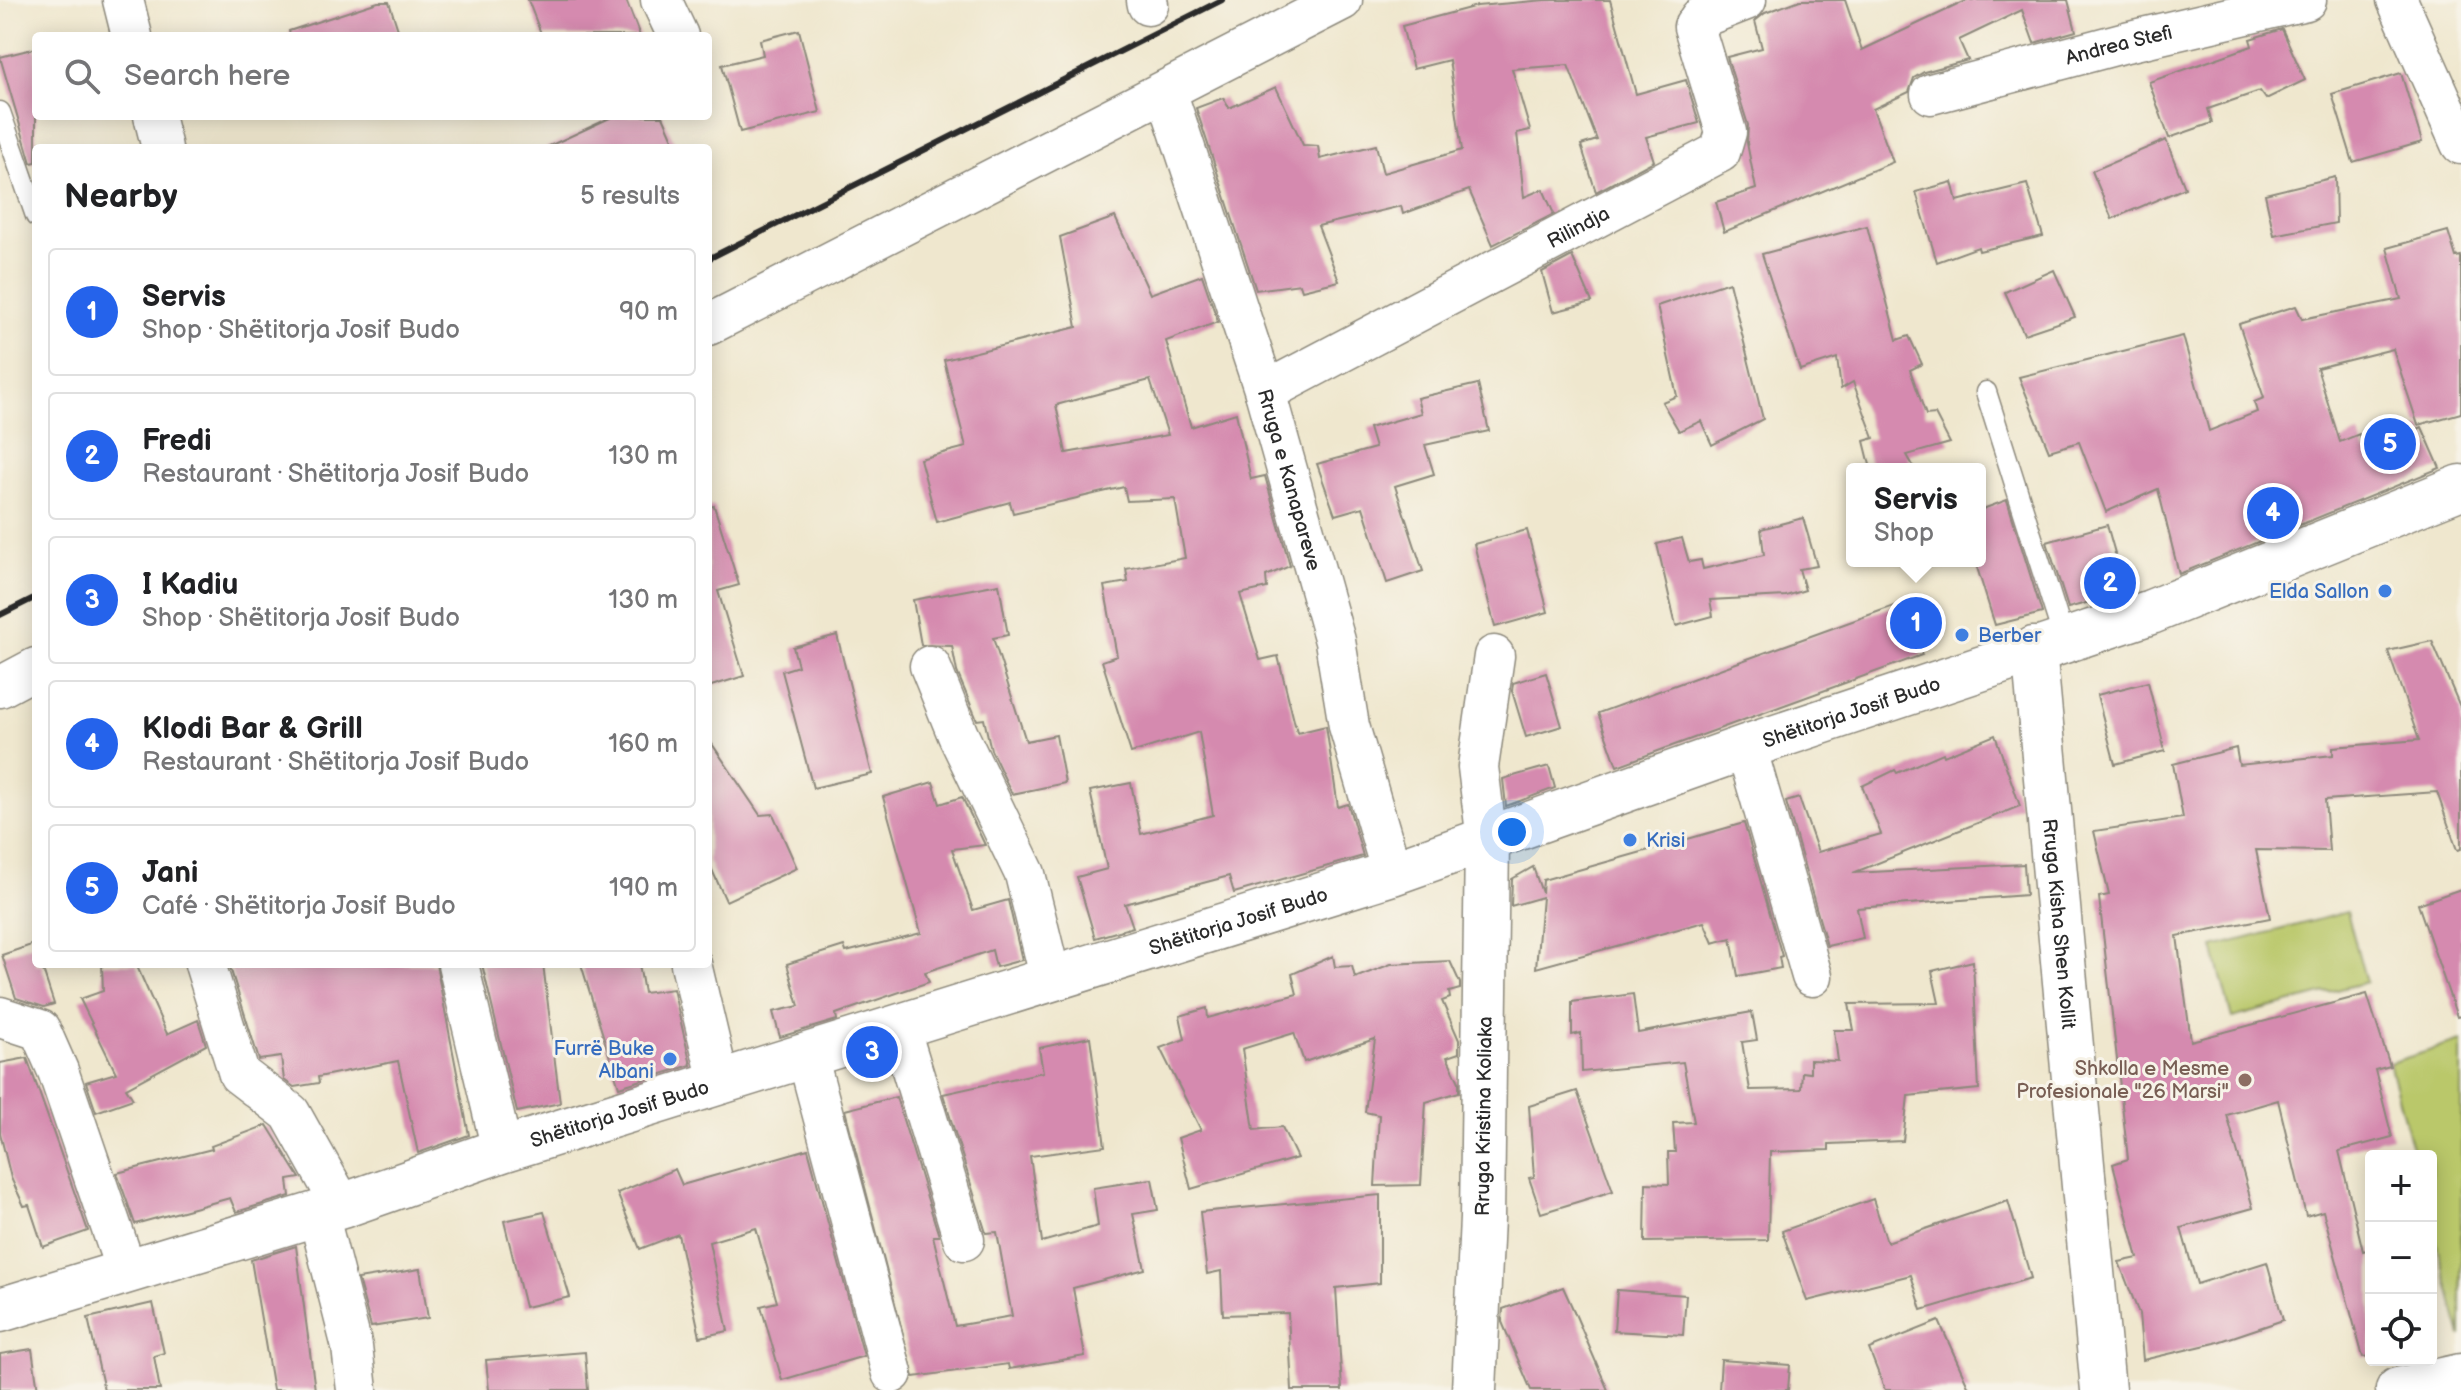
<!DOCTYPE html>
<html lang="en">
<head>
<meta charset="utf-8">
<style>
	:root { --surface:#fff; --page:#f6f6f6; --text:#202124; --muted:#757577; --line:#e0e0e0; --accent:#2563eb }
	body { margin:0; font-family:"Balsamiq Sans",sans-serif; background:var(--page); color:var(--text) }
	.controls { position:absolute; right:24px; bottom:24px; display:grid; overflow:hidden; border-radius:8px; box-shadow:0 4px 20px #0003 }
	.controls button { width:72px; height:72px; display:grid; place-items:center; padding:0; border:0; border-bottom:2px solid var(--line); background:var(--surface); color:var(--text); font:40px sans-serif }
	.you { position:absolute; left:1512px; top:832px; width:28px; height:28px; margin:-20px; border:6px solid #fff; border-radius:50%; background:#1a73e8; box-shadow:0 0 0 12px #1a73e833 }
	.badge { display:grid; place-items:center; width:52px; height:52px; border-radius:50%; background:var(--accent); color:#fff; font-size:26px; font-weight:700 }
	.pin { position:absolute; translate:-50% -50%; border:4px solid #fff; box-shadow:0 2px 8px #0006 }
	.popup { position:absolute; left:1846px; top:463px; width:140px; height:104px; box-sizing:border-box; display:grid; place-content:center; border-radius:8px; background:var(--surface); filter:drop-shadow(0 2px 6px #0005); font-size:26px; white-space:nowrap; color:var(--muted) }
	.popup b { font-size:30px; color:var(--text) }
	.popup::after { content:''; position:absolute; left:50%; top:100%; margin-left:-16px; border:16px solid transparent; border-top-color:var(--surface) }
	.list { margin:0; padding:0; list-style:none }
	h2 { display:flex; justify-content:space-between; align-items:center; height:104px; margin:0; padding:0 32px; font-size:34px }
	h2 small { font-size:26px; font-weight:400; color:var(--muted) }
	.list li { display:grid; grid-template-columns:52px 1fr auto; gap:24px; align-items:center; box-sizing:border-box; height:128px; margin:0 16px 16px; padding:0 16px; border:2px solid var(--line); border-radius:8px }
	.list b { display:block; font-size:30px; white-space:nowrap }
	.list p { margin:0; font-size:26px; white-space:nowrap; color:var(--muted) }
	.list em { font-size:26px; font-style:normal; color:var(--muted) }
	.icon { flex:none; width:44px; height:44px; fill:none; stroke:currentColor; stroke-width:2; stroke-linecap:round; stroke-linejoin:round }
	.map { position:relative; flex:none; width:2461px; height:1390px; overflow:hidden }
	.search { position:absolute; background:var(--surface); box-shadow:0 4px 20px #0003; left:32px; top:32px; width:680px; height:88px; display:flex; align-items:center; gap:20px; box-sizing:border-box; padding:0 28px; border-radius:8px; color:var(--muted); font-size:30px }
	.panel { position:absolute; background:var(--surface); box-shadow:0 4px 20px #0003; left:32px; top:144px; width:680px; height:824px; border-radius:8px }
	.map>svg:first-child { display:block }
	.green { fill:#bac86a; stroke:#727a4a; stroke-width:2 }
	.building { fill:#d58aaf; fill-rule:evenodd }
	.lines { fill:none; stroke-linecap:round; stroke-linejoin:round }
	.service-casing { stroke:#8d897c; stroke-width:23 }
	.minor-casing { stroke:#8d897c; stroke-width:43 }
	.tertiary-casing { stroke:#8d897c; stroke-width:47 }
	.secondary-casing { stroke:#8d897c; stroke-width:47 }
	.service { stroke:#fff; stroke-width:20 }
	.minor { stroke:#fff; stroke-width:40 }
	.tertiary { stroke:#fff; stroke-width:44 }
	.secondary { stroke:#fff; stroke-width:44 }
	.rail { stroke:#2b2b2b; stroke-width:6 }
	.shop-dot { fill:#3f7fe0; stroke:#f7f3e8; stroke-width:3 }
	.education-dot { fill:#8d6e63; stroke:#f7f3e8; stroke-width:3 }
	.labels { text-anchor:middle; stroke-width:6; stroke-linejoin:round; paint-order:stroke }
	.street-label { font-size:20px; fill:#2b2b2b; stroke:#f7f3e8 }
	.shop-label { font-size:20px; fill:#366cbe; stroke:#f7f3e8; text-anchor:end }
	.education-label { font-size:20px; fill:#785e54; stroke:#f7f3e8; text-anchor:end }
</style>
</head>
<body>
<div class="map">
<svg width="2461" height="1390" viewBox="0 0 2461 1390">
	<rect width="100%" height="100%" fill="#f7f3e8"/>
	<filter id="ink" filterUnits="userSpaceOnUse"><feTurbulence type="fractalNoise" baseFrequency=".0125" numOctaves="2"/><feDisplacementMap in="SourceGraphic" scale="16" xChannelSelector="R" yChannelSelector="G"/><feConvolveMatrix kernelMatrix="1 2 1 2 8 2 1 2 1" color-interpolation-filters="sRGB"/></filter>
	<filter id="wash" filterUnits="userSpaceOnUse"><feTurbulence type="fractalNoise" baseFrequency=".006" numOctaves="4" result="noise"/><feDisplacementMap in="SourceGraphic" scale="32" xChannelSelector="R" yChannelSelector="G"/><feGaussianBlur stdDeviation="1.8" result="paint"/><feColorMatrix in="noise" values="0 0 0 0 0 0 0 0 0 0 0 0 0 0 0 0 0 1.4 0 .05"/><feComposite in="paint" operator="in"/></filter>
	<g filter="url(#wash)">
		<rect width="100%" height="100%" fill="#efe7ce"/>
		<g class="green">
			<polygon points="2347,912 2366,982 2232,1018 2213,947"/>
			<polygon points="2461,1041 2461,1337 2431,1222 2431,1156 2414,1156 2389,1063"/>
		</g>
		<g id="blocks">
			<g class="building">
				<polygon points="528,0 626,0 640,36 542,36"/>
				<polygon points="1545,0 1610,0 1636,94 1686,80 1699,123 1646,137 1654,161 1596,192 1581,145 1597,140 1568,65 1512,69 1530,130 1517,133 1524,197 1543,189 1554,214 1493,245 1469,190 1403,214 1401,206 1318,226 1339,281 1302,290 1300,284 1256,290 1196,108 1223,98 1229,108 1276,87 1303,145 1318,146 1320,159 1376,145 1383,173 1462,150 1449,60 1413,69 1402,26 1477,6"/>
				<polygon points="1800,0 1845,0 1862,50 1968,0 2068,0 2076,31 2034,43 2022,10 1959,40 1968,60 1924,72 1914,78 1909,92 1873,109 1893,162 1724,232 1716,202 1756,189 1747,143 1748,125 1727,57 1762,48 1755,21 1765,13"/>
				<polygon points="378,2 389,2 400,36 290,36 289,31"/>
				<polygon points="2282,29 2305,80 2266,99 2260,91 2208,109 2212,123 2169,138 2149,82 2252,46 2250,39"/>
				<polygon points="799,30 820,112 740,132 722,65 763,55 760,40"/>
				<polygon points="36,48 36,162 31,163 0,57"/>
				<polygon points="2401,73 2422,142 2353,162 2332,94"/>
				<polygon points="614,116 663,116 677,148 545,148"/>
				<polygon points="2166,140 2185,188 2112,219 2092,171"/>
				<polygon points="2335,177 2336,223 2274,235 2265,194"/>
				<polygon points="1952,182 1957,201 2027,184 2043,236 1979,251 1978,247 1937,262 1916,192"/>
				<path d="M1115,217L1150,294L1202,275L1218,322L1166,341L1191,427L1236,413L1251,479L1265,476L1290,566L1266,576L1267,588L1240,594L1260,660L1278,656L1297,733L1326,726L1338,807L1348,804L1363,856L1234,893L1229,876L1125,904L1133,927L1095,938L1077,877L1107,869L1090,791L1131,783L1141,834L1213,815L1199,732L1131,753L1102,661L1117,656L1104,586L1128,582L1126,569L1185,558L1175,499L1127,501L1124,487L1013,513L1010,502L937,522L920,459L966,447L944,360L1077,327L1060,237ZM1150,380L1168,435L1066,453L1056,405Z"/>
				<polygon points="1867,226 1897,340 1909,336 1922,364 1910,370 1926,415 1935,414 1950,443 1907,455 1915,469 1871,469 1864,441 1874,438 1853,382 1841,389 1837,358 1800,370 1762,254"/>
				<polygon points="2448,231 2456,257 2461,256 2461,413 2418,425 2393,349 2317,368 2340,442 2359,434 2365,452 2422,427 2440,468 2179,574 2158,489 2106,512 2079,442 2049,451 2019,377 2183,336 2209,431 2257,412 2254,402 2264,398 2239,324 2296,306 2302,319 2401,299 2387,248"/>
				<polygon points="1572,256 1592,302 1553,312 1542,272"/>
				<polygon points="2054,270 2075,317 2024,334 2005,292"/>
				<polygon points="1729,282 1763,419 1712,445 1701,421 1679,431 1662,402 1677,396 1657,306"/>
				<polygon points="1478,384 1489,431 1425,445 1434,474 1395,486 1423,571 1387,583 1363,507 1335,515 1317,464 1375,448 1369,428 1421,413 1417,398"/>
				<polygon points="2007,500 2042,613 1995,625 1975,561 1980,561 1980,510"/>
				<polygon points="714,506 739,585 718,591 744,676 708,687 708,507"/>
				<polygon points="1803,518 1817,566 1799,569 1805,590 1786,596 1710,600 1713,616 1676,626 1657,544 1682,538 1689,562 1701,560 1703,569 1764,555 1761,529"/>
				<polygon points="2107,525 2126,592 2068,608 2047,542"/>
				<polygon points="1527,530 1548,612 1495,627 1474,544"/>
				<polygon points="999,584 1008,635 993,638 1026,741 1056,735 1065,783 1012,794 991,750 984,719 977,720 957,672 952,646 921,645 913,600"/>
				<polygon points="1902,603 1922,655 1617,766 1598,713"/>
				<polygon points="837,635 872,774 813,788 782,671 798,666 793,647"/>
				<polygon points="2432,641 2461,709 2461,849 2457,850 2437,792 2325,800 2329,851 2256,850 2270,918 2177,936 2191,1041 2367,994 2390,1066 2375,1070 2392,1137 2339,1151 2363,1251 2371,1249 2371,1356 2363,1357 2323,1211 2306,1216 2278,1100 2227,1115 2253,1208 2181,1228 2197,1284 2267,1262 2283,1320 2215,1343 2143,1360 2139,1314 2119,1262 2138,1258 2113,1164 2128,1159 2099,897 2109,895 2094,831 2183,818 2173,764 2236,748 2239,765 2333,755 2333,747 2419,740 2388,651"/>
				<polygon points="1546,673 1562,726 1526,737 1512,691 1513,683"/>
				<polygon points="2148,682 2165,751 2115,764 2097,695"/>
				<polygon points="1995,735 2020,806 1853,873 2024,864 2026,895 1857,908 1863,938 1827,946 1786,802 1799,798 1818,852 1881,834 1862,786 1895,770 1897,773 1943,753 1944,756"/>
				<polygon points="708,738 760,815 773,814 797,868 726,901 708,861"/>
				<polygon points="1549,766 1555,788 1506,806 1503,779"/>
				<polygon points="933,782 940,804 962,797 985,845 952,849 973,910 1008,900 1022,960 996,967 992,950 925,972 929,982 836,1014 837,1020 780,1037 773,1012 799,1006 787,964 844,946 846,952 921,933 883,797"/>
				<polygon points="1744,823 1782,956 1779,957 1781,968 1738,976 1731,938 1713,943 1704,922 1536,968 1542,897 1511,906 1512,879 1533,867 1542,893 1543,880"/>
				<polygon points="2461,889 2461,1016 2457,1017 2418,904"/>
				<polygon points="34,944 36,964 41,964 54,1004 44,1007 16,998 2,955"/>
				<polygon points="1333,956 1335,967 1352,966 1355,978 1391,964 1450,961 1460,983 1460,989 1449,992 1450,998 1442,1001 1459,1040 1459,1053 1447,1057 1459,1082 1459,1092 1426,1102 1421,1185 1375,1186 1379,1115 1365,1112 1375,1039 1304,1062 1294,1033 1242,1049 1254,1130 1282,1127 1297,1158 1191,1189 1178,1138 1201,1130 1160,1048 1185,1039 1180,1016 1207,1008 1208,1018 1297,994 1292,974"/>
				<polygon points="1973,961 1979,1089 1908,1096 1903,1141 1829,1144 1829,1150 1770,1152 1768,1240 1645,1242 1646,1183 1669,1184 1668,1152 1675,1152 1673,1123 1694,1122 1683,1062 1582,1072 1581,1033 1572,1035 1572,1002 1633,994 1638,1033 1752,1012 1757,1040 1742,1042 1750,1090 1801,1089 1802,1072 1810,1073 1810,1060 1838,1061 1834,1030 1854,1030 1849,1004 1939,1003 1932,971"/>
				<polygon points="102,964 136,964 167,1034 198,1020 206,1045 126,1088 133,1099 96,1112 86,1082 116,1073 80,999 103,991"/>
				<polygon points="229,964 436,964 469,1135 418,1153 398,1061 318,1077 319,1083 294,1087 284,1080 281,1057 259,1060"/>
				<polygon points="482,964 543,964 560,1103 517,1112"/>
				<polygon points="581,964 639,964 644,993 673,989 691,1065 619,1087"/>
				<polygon points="1090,1037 1105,1146 1030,1156 1042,1242 1098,1226 1093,1188 1152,1179 1158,1210 1133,1214 1145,1269 1073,1288 1085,1356 1009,1369 1008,1364 914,1377 845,1110 896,1097 939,1236 933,1236 955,1326 1012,1316 997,1232 986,1233 943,1094 1043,1072 1039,1048"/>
				<polygon points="27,1058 88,1231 43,1247 29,1205 24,1206 11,1178 0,1133 0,1063"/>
				<polygon points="1577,1091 1613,1191 1541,1213 1529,1178 1534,1177 1529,1106"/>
				<polygon points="267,1125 300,1178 288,1180 290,1196 236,1212 230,1198 135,1224 117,1173 212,1149 211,1146"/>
				<polygon points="808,1149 864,1356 782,1380 761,1306 777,1302 756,1228 709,1242 728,1331 700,1337 678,1234 640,1249 617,1193 675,1169 682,1185"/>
				<polygon points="1380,1195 1380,1283 1336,1288 1342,1390 1292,1390 1288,1313 1223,1315 1221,1271 1207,1274 1200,1212"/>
				<polygon points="1873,1199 1887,1242 2008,1201 2031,1278 1922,1310 1911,1275 1807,1301 1782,1231"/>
				<polygon points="544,1212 570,1297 525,1307 504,1221"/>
				<polygon points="296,1246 315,1390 273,1390 251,1260"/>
				<polygon points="420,1269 428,1318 371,1327 358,1279"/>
				<polygon points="1563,1287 1573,1309 1608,1390 1531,1390 1502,1322 1503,1309"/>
				<polygon points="1617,1290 1686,1295 1683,1335 1614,1331"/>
				<polygon points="153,1303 164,1353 154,1356 160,1390 104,1390 88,1318"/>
				<polygon points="1939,1321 1970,1390 1885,1390 1869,1349"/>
				<polygon points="32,1349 38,1390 0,1390 0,1354"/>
				<polygon points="585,1352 588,1390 489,1390 486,1360"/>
				<polygon points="1721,1360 1790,1365 1788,1390 1719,1390"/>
			</g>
		</g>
	</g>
	<g filter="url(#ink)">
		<use href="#blocks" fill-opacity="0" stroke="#8d897c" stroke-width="2"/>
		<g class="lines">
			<defs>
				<g id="service">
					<polyline points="0,112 36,216"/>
					<polyline points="1986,392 2064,639"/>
				</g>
				<g id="minor">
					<polyline points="123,0 132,36"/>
					<polyline points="661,0 678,36"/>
					<polyline points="1147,0 1148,5"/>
					<polyline points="2397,0 2461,144"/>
					<path id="s1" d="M1166,91L1265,392L1335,641L1349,726L1392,873"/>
					<path id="s2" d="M1931,94L2126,42L2306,0"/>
					<polyline points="154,116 162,148"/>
					<polyline points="708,325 1342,0"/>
					<path id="s3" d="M1265,392L1720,152L1726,132L1694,27L1700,18L1746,0"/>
					<polyline points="930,666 958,735 1025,874 1051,980"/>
					<polyline points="0,687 36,668"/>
					<polyline points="1746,747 1812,976"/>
					<polyline points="1487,841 1478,767 1494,656"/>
					<polyline points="205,964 239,1074 290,1113 342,1206"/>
					<polyline points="458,964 502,1150"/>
					<polyline points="691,964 719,1082"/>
					<polyline points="0,1017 40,1030 58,1071 126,1270"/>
					<polyline points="899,1027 964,1240"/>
					<polyline points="807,1055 892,1373"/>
					<polyline points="318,1213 352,1347 357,1390"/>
				</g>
				<g id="tertiary">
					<path id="s4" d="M2034,649L2103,1390"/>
					<path id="s5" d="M1474,1390L1482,1218L1487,841"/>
					<polyline points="2398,1390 2461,1376"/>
				</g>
				<g id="secondary">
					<path id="s6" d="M0,1310L342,1206L502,1150L1392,873L1746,747L2151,612L2461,487"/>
				</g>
			</defs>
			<use href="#service" class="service-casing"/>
			<use href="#minor" class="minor-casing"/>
			<use href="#tertiary" class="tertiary-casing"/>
			<use href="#secondary" class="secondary-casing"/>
			<use href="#service" class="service"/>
			<use href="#minor" class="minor"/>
			<use href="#tertiary" class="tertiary"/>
			<use href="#secondary" class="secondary"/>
			<g class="rail">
				<polyline points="708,259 1222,0"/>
				<polyline points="0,615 36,597"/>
			</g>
		</g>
	</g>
	<g class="shop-dot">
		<circle cx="2385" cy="591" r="8"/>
		<circle cx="1962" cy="635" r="8"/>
		<circle cx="1630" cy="840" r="8"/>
		<circle cx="670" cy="1059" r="8"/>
	</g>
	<circle class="education-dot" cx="2245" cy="1080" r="8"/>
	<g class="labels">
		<g class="street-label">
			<text dy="7" stroke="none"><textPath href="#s2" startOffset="194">Andrea Stefi</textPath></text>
			<text dy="7" stroke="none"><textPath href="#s3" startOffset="354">Rilindja</textPath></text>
			<text dy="7" stroke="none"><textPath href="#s1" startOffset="408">Rruga e Kanapareve</textPath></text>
			<text dy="7" stroke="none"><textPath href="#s6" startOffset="1946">Shëtitorja Josif Budo</textPath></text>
			<text dy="7" stroke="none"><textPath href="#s6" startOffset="1298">Shëtitorja Josif Budo</textPath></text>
			<text dy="7" stroke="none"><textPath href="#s4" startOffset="276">Rruga Kisha Shen Kollit</textPath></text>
			<text dy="7" stroke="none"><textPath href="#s6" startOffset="650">Shëtitorja Josif Budo</textPath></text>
			<text dy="7" stroke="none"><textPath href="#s5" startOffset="274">Rruga Kristina Koliaka</textPath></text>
		</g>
		<g class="shop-label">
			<text x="2369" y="598">Elda Sallon</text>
			<text x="1978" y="642" text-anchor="start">Berber</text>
			<text x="1646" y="847" text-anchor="start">Krisi</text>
			<text x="654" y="1055">Furrë Buke<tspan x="654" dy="23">Albani</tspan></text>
		</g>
		<g class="education-label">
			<text x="2229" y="1075">Shkolla e Mesme<tspan x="2229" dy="23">Profesionale "26 Marsi"</tspan></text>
		</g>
	</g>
</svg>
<div class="controls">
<button>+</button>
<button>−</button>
<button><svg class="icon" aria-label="locate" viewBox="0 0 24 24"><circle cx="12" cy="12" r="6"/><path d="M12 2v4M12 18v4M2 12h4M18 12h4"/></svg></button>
</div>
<div class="you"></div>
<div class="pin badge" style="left:1916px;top:623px">1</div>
<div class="popup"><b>Servis</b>Shop</div>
<div class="pin badge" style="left:2110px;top:583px">2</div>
<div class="pin badge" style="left:872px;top:1052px">3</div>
<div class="pin badge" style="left:2273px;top:513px">4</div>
<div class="pin badge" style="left:2390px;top:444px">5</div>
<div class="search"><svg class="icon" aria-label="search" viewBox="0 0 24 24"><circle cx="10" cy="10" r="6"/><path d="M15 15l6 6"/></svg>Search here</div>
<section class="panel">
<h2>Nearby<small>5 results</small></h2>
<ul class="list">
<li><span class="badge">1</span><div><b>Servis</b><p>Shop · Shëtitorja Josif Budo</p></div><em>90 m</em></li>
<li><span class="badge">2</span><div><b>Fredi</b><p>Restaurant · Shëtitorja Josif Budo</p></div><em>130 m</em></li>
<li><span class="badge">3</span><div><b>I Kadiu</b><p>Shop · Shëtitorja Josif Budo</p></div><em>130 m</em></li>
<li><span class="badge">4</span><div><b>Klodi Bar &amp; Grill</b><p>Restaurant · Shëtitorja Josif Budo</p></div><em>160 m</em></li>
<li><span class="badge">5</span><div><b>Jani</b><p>Café · Shëtitorja Josif Budo</p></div><em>190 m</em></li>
</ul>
</section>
</div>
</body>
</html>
